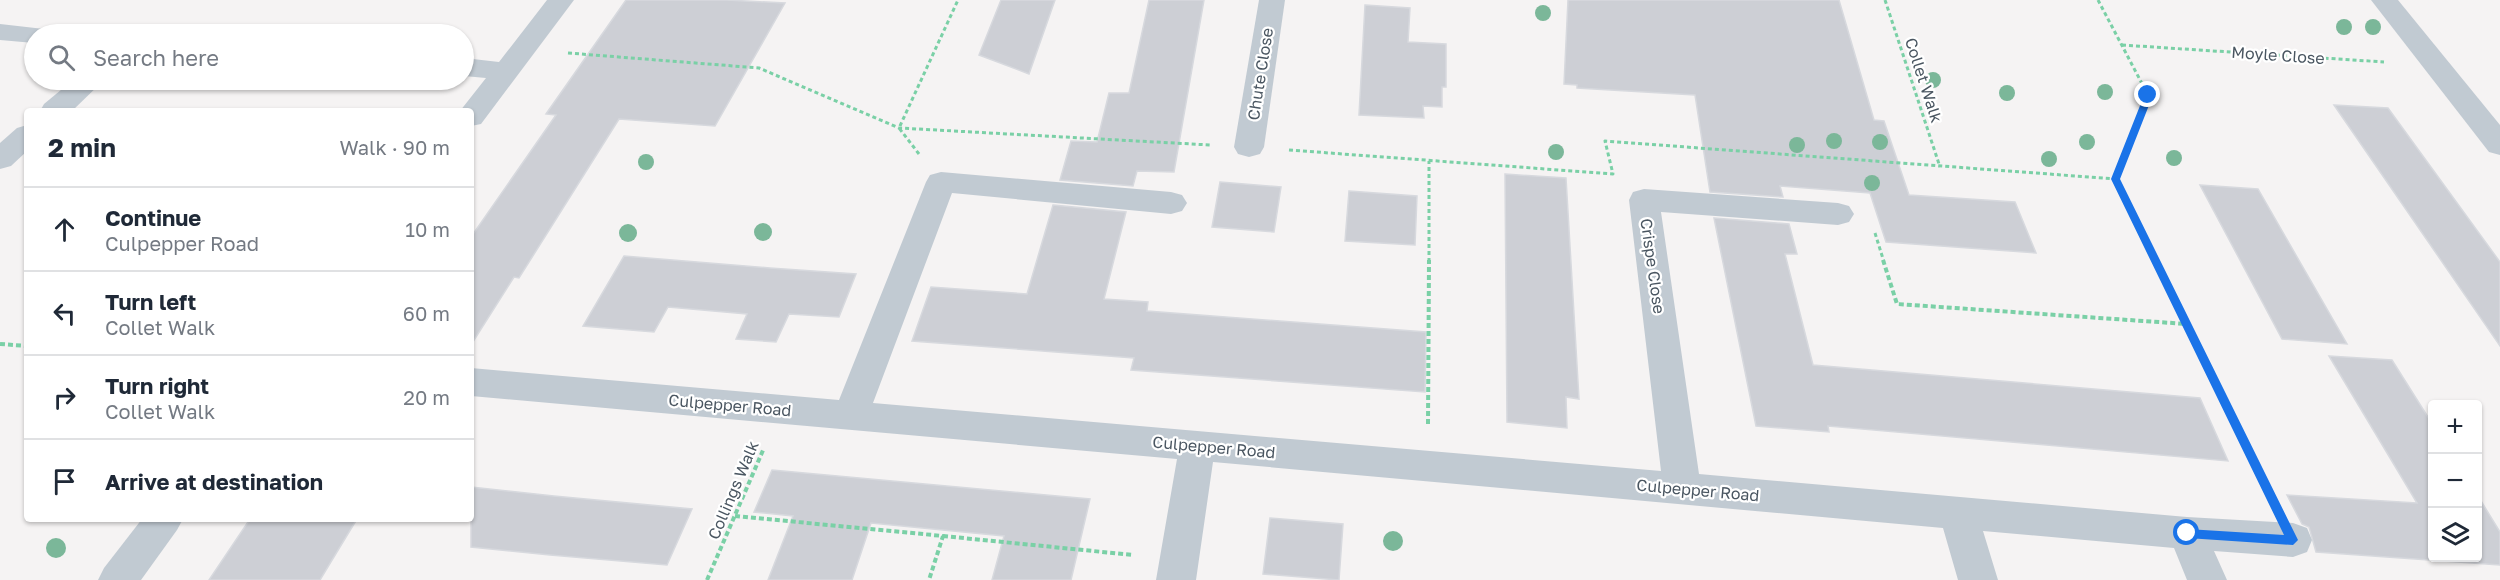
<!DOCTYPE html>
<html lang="en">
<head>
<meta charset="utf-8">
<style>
	:root { --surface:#fff; --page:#f6f6f7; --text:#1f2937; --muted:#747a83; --line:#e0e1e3 }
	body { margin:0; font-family:"Golos Text",sans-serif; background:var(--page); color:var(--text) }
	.controls { position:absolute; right:18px; bottom:18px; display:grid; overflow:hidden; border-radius:6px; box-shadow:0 2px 4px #0004 }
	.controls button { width:54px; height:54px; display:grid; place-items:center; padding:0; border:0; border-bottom:2px solid var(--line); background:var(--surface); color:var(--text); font:30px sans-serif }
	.stop { position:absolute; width:18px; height:18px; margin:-14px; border:4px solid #1a73e8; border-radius:50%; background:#fff }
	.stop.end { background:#1a73e8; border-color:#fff; box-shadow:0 2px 6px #0008 }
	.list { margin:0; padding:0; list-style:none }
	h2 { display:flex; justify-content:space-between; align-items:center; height:78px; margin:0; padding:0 24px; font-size:26px }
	h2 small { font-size:20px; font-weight:400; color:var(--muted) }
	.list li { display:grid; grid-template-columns:39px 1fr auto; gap:18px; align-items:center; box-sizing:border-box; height:84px; padding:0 24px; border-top:2px solid var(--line) }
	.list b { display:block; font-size:22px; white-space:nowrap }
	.list p { margin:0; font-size:20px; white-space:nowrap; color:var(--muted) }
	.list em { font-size:20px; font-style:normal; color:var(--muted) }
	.icon { flex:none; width:33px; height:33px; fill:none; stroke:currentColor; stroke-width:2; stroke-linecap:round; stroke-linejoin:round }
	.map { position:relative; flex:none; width:2500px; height:580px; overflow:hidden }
	.search { position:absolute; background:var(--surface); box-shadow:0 2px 4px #0004; left:24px; top:24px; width:450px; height:66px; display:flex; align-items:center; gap:15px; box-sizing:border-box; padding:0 21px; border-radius:33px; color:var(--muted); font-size:22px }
	.panel { position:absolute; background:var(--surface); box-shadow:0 2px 4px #0004; left:24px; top:108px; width:450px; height:414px; border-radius:6px }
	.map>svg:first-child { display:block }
	.building { fill:#cdcfd5; stroke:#d7d9de; stroke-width:1.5 }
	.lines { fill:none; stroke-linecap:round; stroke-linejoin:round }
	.path-far1 { stroke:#7ad0a6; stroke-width:3; stroke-dasharray:4 3; stroke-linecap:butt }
	.path { stroke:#7ad0a6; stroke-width:4; stroke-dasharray:5 3; stroke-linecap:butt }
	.minor { fill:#c1cad2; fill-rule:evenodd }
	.tree { fill:#7bb799 }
	.route { fill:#1a73e8 }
	.labels { text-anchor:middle; stroke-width:4.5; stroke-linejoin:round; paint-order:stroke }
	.street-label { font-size:16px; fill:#4a5661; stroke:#fff }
</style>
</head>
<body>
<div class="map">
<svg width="2500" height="580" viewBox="0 0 2500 580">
	<rect width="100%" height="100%" fill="#f5f3f3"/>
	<g class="building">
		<polygon points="626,0 727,0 785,3 715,126 619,119 519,278 514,277 471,345 471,237 556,115 546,114"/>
		<polygon points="1001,0 1055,0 1029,74 979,55"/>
		<polygon points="1149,0 1204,0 1174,172 1137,171 1133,186 1060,180 1071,141 1097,142 1109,93 1129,93"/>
		<polygon points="1568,0 1839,0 1874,120 1884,121 1909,195 2015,202 2036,253 1886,242 1870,193 1780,186 1783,197 1710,192 1695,95 1577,88 1577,85 1564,84"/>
		<polygon points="1365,5 1410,8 1408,42 1446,44 1446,87 1442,87 1442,107 1423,106 1424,118 1359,115"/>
		<polygon points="2334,105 2388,108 2500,262 2500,346"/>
		<polygon points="1505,174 1566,178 1579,399 1566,397 1567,428 1507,422"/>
		<polygon points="1220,182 1281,187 1274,232 1212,227"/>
		<polygon points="2200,185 2258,189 2347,344 2282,339"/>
		<polygon points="1349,191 1417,196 1415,245 1345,241"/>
		<polygon points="1053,205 1126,212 1104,299 1148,302 1147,311 1426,332 1425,392 1131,370 1134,358 912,341 931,287 1027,294"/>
		<polygon points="1714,218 1789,224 1797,254 1785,254 1813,365 2200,398 2228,461 1828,426 1829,432 1756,426"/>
		<polygon points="624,256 770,268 856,274 839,317 789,314 776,342 736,339 747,314 668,307 654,332 583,326"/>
		<polygon points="2329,356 2392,360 2433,425 2433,558 2478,558 2478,496 2500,532 2500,565 2316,552 2309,527 2302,524 2287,495 2417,503"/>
		<polygon points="772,470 1090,499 1071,580 992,580 1004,536 871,523 852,580 768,580 793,516 754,512"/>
		<polygon points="471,487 554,496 692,509 667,565 550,555 471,547"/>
		<polygon points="1270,518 1343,524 1339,580 1263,574"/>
		<polygon points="250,519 357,519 320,580 209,580"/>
	</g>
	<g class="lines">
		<g class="path-far1">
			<polyline points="1885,0 1940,167"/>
			<polyline points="2098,0 2148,95 2116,179 2157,262"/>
			<polyline points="2122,45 2384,62"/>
			<polyline points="568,53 759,68 899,128 1210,145"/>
			<polyline points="1289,150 1613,174 1605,141 2116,179"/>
			<polyline points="919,154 899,128 958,0"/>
			<polyline points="1875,233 1884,262"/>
			<polyline points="1429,262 1429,161"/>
		</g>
		<g class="path">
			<polyline points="1883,260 1897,304 2187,324"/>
			<polyline points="2156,260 2271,495"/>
			<polyline points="0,344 27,346"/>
			<polyline points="1428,424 1429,260"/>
			<polyline points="735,516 943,536 929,580"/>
			<polyline points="943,536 1133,555"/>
			<polyline points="707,580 764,448"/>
		</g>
		<g class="minor">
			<polygon points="547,0 574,0 481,124 471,126 471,111 460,111 486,78 464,76 464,58 499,62"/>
			<polygon points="1259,0 1285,0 1264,147 1260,154 1249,157 1238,154 1234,147"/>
			<polygon points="2371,0 2398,0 2500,125 2500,155 2489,152"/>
			<polygon points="0,24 44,29 47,34 34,34 34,43 0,40"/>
			<polygon points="73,80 104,80 72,111 40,111 44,104"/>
			<polygon points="27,125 27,151 11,166 0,169 0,143 17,128"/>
			<polygon points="941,172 1171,192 1182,195 1187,203 1182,211 1171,214 952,193 873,403 1661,471 1629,200 1633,192 1644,189 1838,203 1849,206 1854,214 1849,222 1838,225 1661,212 1699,474 2187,517 2293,523 2307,528 2312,540 2307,552 2293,557 2214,551 2227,580 2187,580 2174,548 1983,531 1998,580 1958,580 1943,528 1213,462 1196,580 1156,580 1177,459 471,396 471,368 839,400 926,182 930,175"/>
			<polygon points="142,519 183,519 177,530 141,580 98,580 104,568"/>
		</g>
	</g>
	<g class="tree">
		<circle cx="1543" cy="13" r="8"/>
		<circle cx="2344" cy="27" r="8"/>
		<circle cx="2373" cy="27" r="8"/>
		<circle cx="1933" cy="80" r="8"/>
		<circle cx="2105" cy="92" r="8"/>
		<circle cx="2007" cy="93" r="8"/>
		<circle cx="1834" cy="141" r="8"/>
		<circle cx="1880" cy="142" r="8"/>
		<circle cx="2087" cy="142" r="8"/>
		<circle cx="1797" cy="145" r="8"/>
		<circle cx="1556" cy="152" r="8"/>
		<circle cx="2174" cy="158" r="8"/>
		<circle cx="2049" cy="159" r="8"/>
		<circle cx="646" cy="162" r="8"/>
		<circle cx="1872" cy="183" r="8"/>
		<circle cx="763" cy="232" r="9"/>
		<circle cx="628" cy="233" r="9"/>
		<circle cx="1393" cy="541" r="10"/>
		<circle cx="56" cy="548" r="10"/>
	</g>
	<polygon class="route" points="2145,93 2153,95 2120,179 2298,540 2293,545 2187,538 2181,533 2187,529 2284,535 2111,179"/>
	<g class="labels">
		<g class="street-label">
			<text transform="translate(2278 55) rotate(4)" y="6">Moyle Close</text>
			<text transform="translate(1260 74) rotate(-81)" y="6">Chute Close</text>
			<text transform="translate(1924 80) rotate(72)" y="6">Collet Walk</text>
			<text transform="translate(1653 266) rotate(82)" y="6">Crispe Close</text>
			<text transform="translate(730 405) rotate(5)" y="6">Culpepper Road</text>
			<text transform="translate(1214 447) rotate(5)" y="6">Culpepper Road</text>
			<text transform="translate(733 490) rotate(-67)" y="6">Collings Walk</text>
			<text transform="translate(1698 490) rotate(5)" y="6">Culpepper Road</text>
		</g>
	</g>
</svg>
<div class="controls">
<button>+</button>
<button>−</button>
<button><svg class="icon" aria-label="layers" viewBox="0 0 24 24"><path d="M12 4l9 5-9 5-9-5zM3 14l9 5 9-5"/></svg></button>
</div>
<div class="stop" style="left:2187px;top:533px"></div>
<div class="stop end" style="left:2148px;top:95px"></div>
<div class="search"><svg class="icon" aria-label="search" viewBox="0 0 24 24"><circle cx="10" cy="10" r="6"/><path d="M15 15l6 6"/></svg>Search here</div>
<section class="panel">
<h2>2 min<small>Walk · 90 m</small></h2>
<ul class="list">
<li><svg class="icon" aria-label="ahead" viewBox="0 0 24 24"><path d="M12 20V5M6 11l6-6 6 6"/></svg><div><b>Continue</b><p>Culpepper Road</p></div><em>10 m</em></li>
<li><svg class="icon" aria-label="left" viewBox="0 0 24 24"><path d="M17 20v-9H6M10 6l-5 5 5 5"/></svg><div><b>Turn left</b><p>Collet Walk</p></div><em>60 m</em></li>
<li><svg class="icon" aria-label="right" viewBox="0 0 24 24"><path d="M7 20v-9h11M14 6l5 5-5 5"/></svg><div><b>Turn right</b><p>Collet Walk</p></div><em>20 m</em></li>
<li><svg class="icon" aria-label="arrive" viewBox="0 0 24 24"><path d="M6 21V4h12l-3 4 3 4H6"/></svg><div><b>Arrive at destination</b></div></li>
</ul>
</section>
</div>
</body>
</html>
